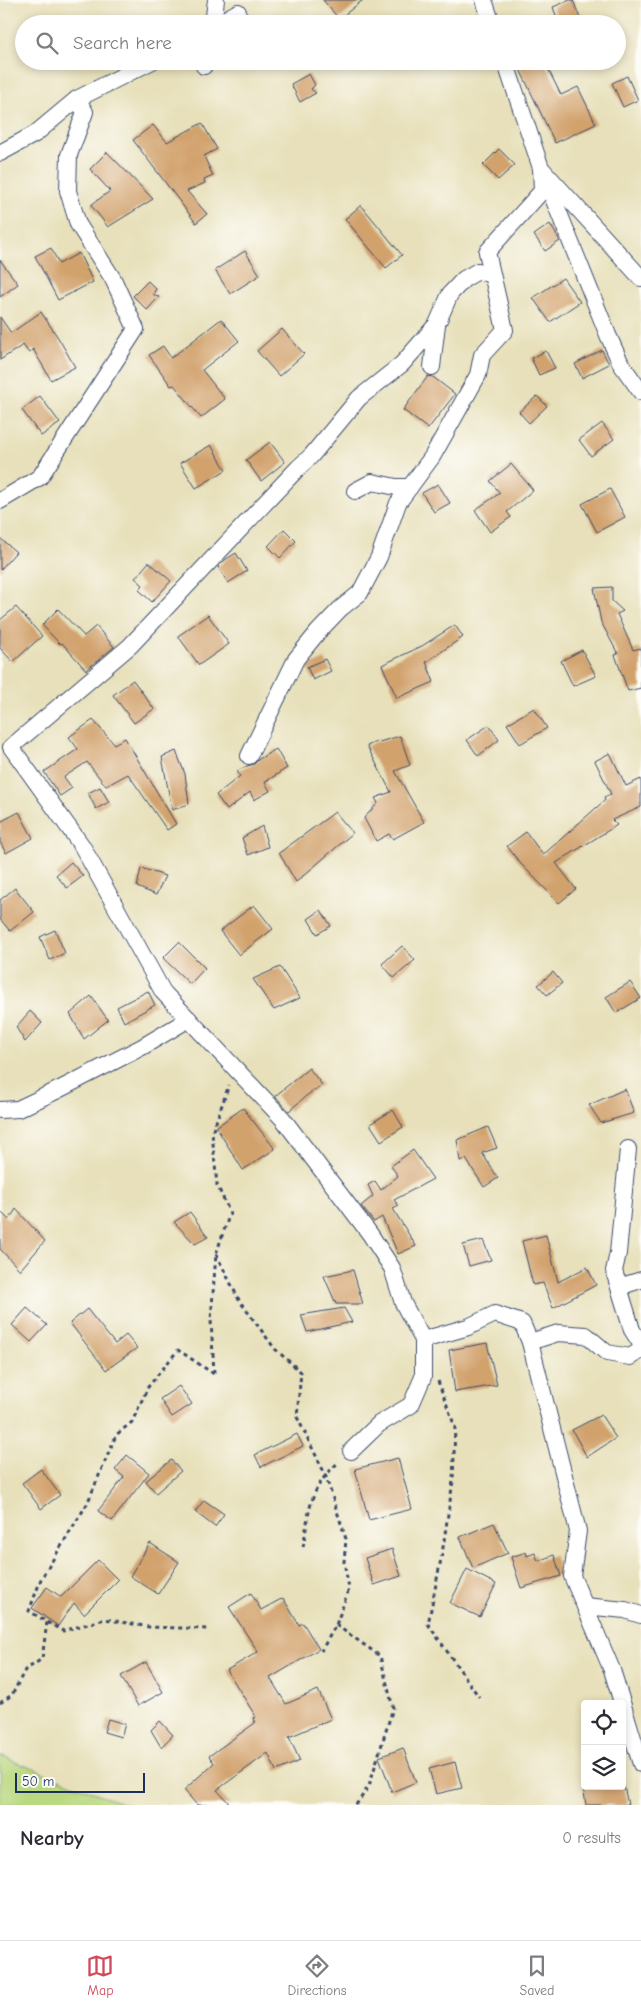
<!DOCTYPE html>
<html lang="en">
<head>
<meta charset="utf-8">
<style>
	:root { --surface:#fff; --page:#f7f7f7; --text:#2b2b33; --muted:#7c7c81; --line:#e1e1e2; --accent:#d1495b }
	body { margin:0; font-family:"Comic Neue",sans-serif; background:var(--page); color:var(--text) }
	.controls { position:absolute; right:15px; bottom:15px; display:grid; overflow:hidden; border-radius:5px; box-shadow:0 2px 8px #0003 }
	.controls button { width:45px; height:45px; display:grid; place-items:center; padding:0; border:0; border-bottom:1px solid var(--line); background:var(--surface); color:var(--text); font:25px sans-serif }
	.scale { position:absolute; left:15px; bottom:12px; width:130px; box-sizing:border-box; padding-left:5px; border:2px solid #1b2f5e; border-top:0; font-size:14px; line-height:18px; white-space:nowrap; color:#1b2f5e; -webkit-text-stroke:4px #fdfcf7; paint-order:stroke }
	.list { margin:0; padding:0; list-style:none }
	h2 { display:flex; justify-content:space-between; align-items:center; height:65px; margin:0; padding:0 20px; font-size:21px }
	h2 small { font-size:16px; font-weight:400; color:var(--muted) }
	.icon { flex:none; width:28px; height:28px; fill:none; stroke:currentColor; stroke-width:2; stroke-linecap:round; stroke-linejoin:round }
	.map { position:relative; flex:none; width:641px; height:1805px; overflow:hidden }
	.search { position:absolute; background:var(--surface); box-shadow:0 2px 8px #0003; left:15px; right:15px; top:15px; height:55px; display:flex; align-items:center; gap:12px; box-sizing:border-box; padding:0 18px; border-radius:28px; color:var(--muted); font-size:19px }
	.sheet { height:135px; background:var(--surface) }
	nav { display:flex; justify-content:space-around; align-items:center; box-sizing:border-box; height:70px; border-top:1px solid var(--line); background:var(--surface); font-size:14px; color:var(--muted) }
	nav a { display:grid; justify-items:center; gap:2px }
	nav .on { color:var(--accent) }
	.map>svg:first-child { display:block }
	.green { fill:#b9d87f; stroke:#6a846e }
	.building { fill:#d2a26d }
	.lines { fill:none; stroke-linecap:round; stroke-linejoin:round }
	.street-casing { stroke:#3a4a6c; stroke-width:18 }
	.path { stroke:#3a4a6c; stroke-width:3; stroke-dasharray:4 4; stroke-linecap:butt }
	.street { stroke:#fff; stroke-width:16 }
</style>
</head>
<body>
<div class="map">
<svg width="641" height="1805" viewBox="0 0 641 1805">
	<rect width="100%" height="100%" fill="#fdfcf7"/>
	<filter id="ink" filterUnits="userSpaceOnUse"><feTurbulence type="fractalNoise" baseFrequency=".02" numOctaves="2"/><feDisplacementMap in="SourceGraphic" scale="10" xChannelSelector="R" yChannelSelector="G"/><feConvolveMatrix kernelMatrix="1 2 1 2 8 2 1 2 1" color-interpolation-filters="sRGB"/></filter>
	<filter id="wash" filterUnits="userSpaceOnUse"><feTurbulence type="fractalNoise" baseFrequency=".0096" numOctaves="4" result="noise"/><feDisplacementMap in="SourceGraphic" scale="20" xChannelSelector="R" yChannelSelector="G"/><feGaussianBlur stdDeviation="1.12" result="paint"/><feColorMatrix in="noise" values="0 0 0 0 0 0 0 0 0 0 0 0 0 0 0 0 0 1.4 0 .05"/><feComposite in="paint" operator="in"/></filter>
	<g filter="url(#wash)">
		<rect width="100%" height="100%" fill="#e7e0ba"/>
		<polygon class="green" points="0,1756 127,1805 0,1805"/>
		<g id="blocks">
			<g class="building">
				<polygon points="323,0 363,0 339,19"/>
				<polygon points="570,0 573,0 580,18 566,24 559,24 553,7"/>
				<polygon points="516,61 544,61 561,95 578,87 596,124 555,143"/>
				<polygon points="309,74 315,85 311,89 316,93 300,102 291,84"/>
				<polygon points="627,76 638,100 623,107 612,83"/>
				<polygon points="202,123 217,149 204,156 213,176 204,180 205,183 187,191 207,214 196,223 133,140 153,125 167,142"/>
				<polygon points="499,149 515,165 498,180 483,165"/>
				<polygon points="107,152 153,199 108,227 91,205 110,191 90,169"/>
				<polygon points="361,205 402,255 386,268 345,219"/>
				<polygon points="550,224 560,241 545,251 534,235"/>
				<polygon points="51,248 59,264 79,253 93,282 58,300 35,256"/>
				<polygon points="245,251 260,275 230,294 215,270"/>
				<polygon points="0,260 18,284 0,297"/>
				<polygon points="563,278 580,302 550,322 533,298"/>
				<polygon points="148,281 156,289 153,294 159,297 147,310 133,296"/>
				<polygon points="41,312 59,339 75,367 51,380 33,349 29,353 23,345 0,360 0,317 11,333"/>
				<polygon points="221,319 239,341 202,370 225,399 201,418 174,385 171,386 149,355 163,346 171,358"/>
				<polygon points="282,329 304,354 279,376 257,351"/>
				<polygon points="602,350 609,364 582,378 575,364"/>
				<polygon points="546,351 555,368 539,375 531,358"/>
				<polygon points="428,376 433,377 455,394 428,429 403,410"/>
				<polygon points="40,396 60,423 41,436 22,410"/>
				<polygon points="537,396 547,406 529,423 519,412"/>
				<polygon points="602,423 614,439 591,456 579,440"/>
				<polygon points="270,442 285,462 261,481 246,460"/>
				<polygon points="211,445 226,470 196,488 180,463"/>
				<polygon points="511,464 533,490 507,512 511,517 490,532 475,510 500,493 490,481"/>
				<polygon points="438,484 450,503 434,512 422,493"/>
				<polygon points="610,489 625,517 597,532 582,504"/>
				<polygon points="284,529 296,541 280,558 268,546"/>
				<polygon points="0,538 16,552 0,570"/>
				<polygon points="236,553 247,571 228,583 218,567 225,560"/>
				<polygon points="149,562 171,581 152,602 139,590 143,585 135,578"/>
				<polygon points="612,587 612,601 623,611 617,614 633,650 641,648 641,688 628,691 615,655 618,654 601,622 594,588"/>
				<polygon points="16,607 42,636 13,662 0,648 0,620"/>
				<polygon points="58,609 84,636 96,626 114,647 86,670 62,643 60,644 42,625"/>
				<polygon points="208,615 229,644 199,665 178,636"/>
				<polygon points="455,625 463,637 426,662 434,682 397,698 382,665 422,646"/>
				<polygon points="582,650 596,676 573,686 561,661"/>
				<polygon points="325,659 331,671 313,680 307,667"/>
				<polygon points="133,680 154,709 134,723 113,695"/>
				<polygon points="534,708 547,728 520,744 507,724"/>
				<polygon points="93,720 114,744 125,738 176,824 167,830 128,774 106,786 87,762 64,777 72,788 60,796 44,772 78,749 69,737"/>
				<polygon points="489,725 499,740 478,756 467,740"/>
				<polygon points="400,736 410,765 395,771 424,822 393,839 389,834 376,841 364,818 378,803 375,798 391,792 367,746 378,741 379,742"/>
				<polygon points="276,749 287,768 265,782 270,791 254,800 250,792 227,810 216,795 240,776 237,771 247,766 254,764 259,759"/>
				<polygon points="176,751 185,774 189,804 172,810 162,757"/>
				<polygon points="610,753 626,786 641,779 641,807 612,820 617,825 556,863 576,889 559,903 520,863 507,846 526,832 543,855 605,800 604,797 611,794 595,761"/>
				<polygon points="100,787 109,802 96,809 88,793"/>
				<polygon points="19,812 33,838 6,853 0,842 0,822"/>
				<polygon points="335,812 353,833 296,882 279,853"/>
				<polygon points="262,826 268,847 248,855 242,838"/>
				<polygon points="71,862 83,876 67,888 56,875"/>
				<polygon points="141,868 165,876 156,895 137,887"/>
				<polygon points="15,888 34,912 10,931 0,919 0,900"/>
				<polygon points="254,905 273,929 239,955 220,931"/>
				<polygon points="321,910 331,926 317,934 308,919"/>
				<polygon points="55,930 65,953 50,960 40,937"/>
				<polygon points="179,942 205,968 190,984 163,958"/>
				<polygon points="402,946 415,960 394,978 382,964"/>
				<polygon points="280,967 300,998 274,1010 253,979"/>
				<polygon points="553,972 562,983 547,995 538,985"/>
				<polygon points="630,982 641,998 616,1013 606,997"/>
				<polygon points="148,991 155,1005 124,1022 117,1007"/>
				<polygon points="91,996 108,1020 84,1039 70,1014"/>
				<polygon points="30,1011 42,1023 25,1042 16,1027"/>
				<polygon points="309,1068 322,1085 306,1096 289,1111 275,1096"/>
				<polygon points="625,1089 634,1113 601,1123 589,1105"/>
				<polygon points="243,1108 275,1149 243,1170 216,1127"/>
				<polygon points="393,1110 403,1127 381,1141 370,1124"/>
				<polygon points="488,1127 497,1148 482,1153 498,1178 484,1187 466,1159 460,1161 457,1140"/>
				<polygon points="413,1150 433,1179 394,1200 399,1206 393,1209 416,1246 398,1254 382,1217 374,1222 361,1206 373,1196 368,1185 375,1181 381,1190 398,1176 391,1166"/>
				<polygon points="16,1209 45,1241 20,1270 0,1249 0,1211 9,1220"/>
				<polygon points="190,1212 208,1237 195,1244 174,1222"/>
				<polygon points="546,1235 558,1282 587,1267 596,1285 553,1308 543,1283 533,1285 522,1241"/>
				<polygon points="483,1240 491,1260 469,1266 463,1245"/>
				<polygon points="353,1270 363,1304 336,1304 324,1276"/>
				<polygon points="27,1308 47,1325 31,1342 12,1325"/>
				<polygon points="344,1308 352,1322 307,1332 301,1315"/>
				<polygon points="87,1309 115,1344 126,1335 137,1348 106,1370 70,1323"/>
				<polygon points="487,1343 497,1385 455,1392 449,1350"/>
				<polygon points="179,1386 192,1404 172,1417 160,1399"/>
				<polygon points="601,1415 616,1438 587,1457 572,1430"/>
				<polygon points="297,1434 303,1446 261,1467 255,1455"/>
				<polygon points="127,1455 149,1473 112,1521 98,1511 124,1477 115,1470"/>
				<polygon points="398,1458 412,1509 369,1520 355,1469"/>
				<polygon points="171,1460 181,1471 156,1493 146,1481"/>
				<polygon points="41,1469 60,1495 41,1509 22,1483"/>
				<polygon points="204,1500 224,1514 215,1527 195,1512"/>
				<polygon points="494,1523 508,1553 473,1568 460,1537"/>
				<polygon points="150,1543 179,1562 158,1594 130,1576"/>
				<polygon points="392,1549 401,1576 374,1585 365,1558"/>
				<polygon points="526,1552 527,1556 535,1553 538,1561 554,1555 561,1576 521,1588 511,1557"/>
				<polygon points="98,1560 118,1580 84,1614 74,1603 58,1626 32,1608 47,1587 61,1597"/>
				<polygon points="467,1569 496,1584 480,1617 450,1603"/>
				<polygon points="251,1593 261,1610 283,1598 299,1625 303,1623 319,1649 270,1678 286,1704 318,1690 331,1719 289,1737 300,1761 276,1771 268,1753 217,1790 231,1805 197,1805 184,1790 214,1763 209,1756 255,1723 253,1718 256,1717 227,1670 258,1652 229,1607"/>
				<polygon points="146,1662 163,1692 138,1706 121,1676"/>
				<polygon points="108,1719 125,1724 121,1737 104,1732"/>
				<polygon points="160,1721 173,1735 161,1747 151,1730"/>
				<polygon points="403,1748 416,1782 392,1792 379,1757"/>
				<polygon points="455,1762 462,1788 436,1794 429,1769"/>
				<polygon points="583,1786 624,1786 628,1805 586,1805"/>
			</g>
		</g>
	</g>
	<g filter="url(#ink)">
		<use href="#blocks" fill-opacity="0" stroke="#3a4a6c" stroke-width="1"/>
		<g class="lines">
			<defs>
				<g id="street">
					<polyline points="484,0 492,24"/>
					<polyline points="213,24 216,0"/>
					<polyline points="217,24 238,12"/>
					<polyline points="505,61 541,168 641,278"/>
					<polyline points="204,66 205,61"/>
					<polyline points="0,153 35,134 77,99"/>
					<polyline points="545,178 608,335 621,364 641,392"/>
					<polyline points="432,367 437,324"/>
					<polyline points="355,491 372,482 396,487 410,487"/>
					<polyline points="0,501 40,477 136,329 113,279 78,224 68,191 69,155 85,112 77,99 152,61"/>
					<polyline points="249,756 296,659 318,632 340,609 360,593 379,557 398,503 432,457 478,375 482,355 505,330 487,252 542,191 541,168"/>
					<polyline points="0,1110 18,1109 58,1090 142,1047 189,1019"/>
					<polyline points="628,1149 618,1253 614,1271 632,1330 641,1344"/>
					<polyline points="619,1287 641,1280"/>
					<polyline points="423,1340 468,1327 495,1314 522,1323 530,1342 578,1531 572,1576 612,1670 641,1764"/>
					<polyline points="530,1342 558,1333 586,1335 607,1353 630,1357 641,1350"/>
					<polyline points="351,1451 379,1424 411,1405 423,1377 423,1340 403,1303 392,1268 370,1234 283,1119 163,992 82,846 11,747 130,646 298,468 311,456 359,398 402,364 437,324 450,294 464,279 478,271 492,275"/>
					<polyline points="585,1606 625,1610 641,1615"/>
				</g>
			</defs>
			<use href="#street" class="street-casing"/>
			<g class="path">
				<polyline points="216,1254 239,1300 275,1349 301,1372 297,1417 325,1474 346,1539 344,1562 349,1589 336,1625 321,1651"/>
				<polyline points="214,1373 211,1320 216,1254 230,1213 217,1185 212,1133 229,1085"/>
				<polyline points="438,1381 455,1427 453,1481 442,1554 428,1624 479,1697"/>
				<path d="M303,1547C310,1509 308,1489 339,1462"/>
				<polyline points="47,1622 63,1631 105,1619 149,1627 209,1629"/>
				<polyline points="336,1625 380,1656 393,1708 369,1786 356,1805"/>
				<polyline points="0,1703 12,1695 25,1670 42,1659 47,1622 29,1611 41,1579 87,1504 116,1435 132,1422 148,1387 178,1350 214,1374"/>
			</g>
			<use href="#street" class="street"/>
		</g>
	</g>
</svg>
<div class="controls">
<button><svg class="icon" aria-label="locate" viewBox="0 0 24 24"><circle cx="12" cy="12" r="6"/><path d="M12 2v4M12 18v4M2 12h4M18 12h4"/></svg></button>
<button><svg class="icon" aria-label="layers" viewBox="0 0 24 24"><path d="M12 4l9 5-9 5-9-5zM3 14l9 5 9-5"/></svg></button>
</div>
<div class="scale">50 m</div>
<div class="search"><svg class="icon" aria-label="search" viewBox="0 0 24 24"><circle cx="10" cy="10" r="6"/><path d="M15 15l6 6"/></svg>Search here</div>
</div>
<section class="sheet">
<h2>Nearby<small>0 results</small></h2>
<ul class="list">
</ul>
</section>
<nav>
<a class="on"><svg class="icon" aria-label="map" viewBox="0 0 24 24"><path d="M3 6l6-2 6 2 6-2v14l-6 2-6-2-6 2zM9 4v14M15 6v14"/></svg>Map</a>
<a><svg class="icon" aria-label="directions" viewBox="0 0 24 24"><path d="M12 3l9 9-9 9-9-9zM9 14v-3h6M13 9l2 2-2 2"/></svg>Directions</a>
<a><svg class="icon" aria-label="saved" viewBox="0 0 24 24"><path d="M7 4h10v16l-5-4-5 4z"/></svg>Saved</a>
</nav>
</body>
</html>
